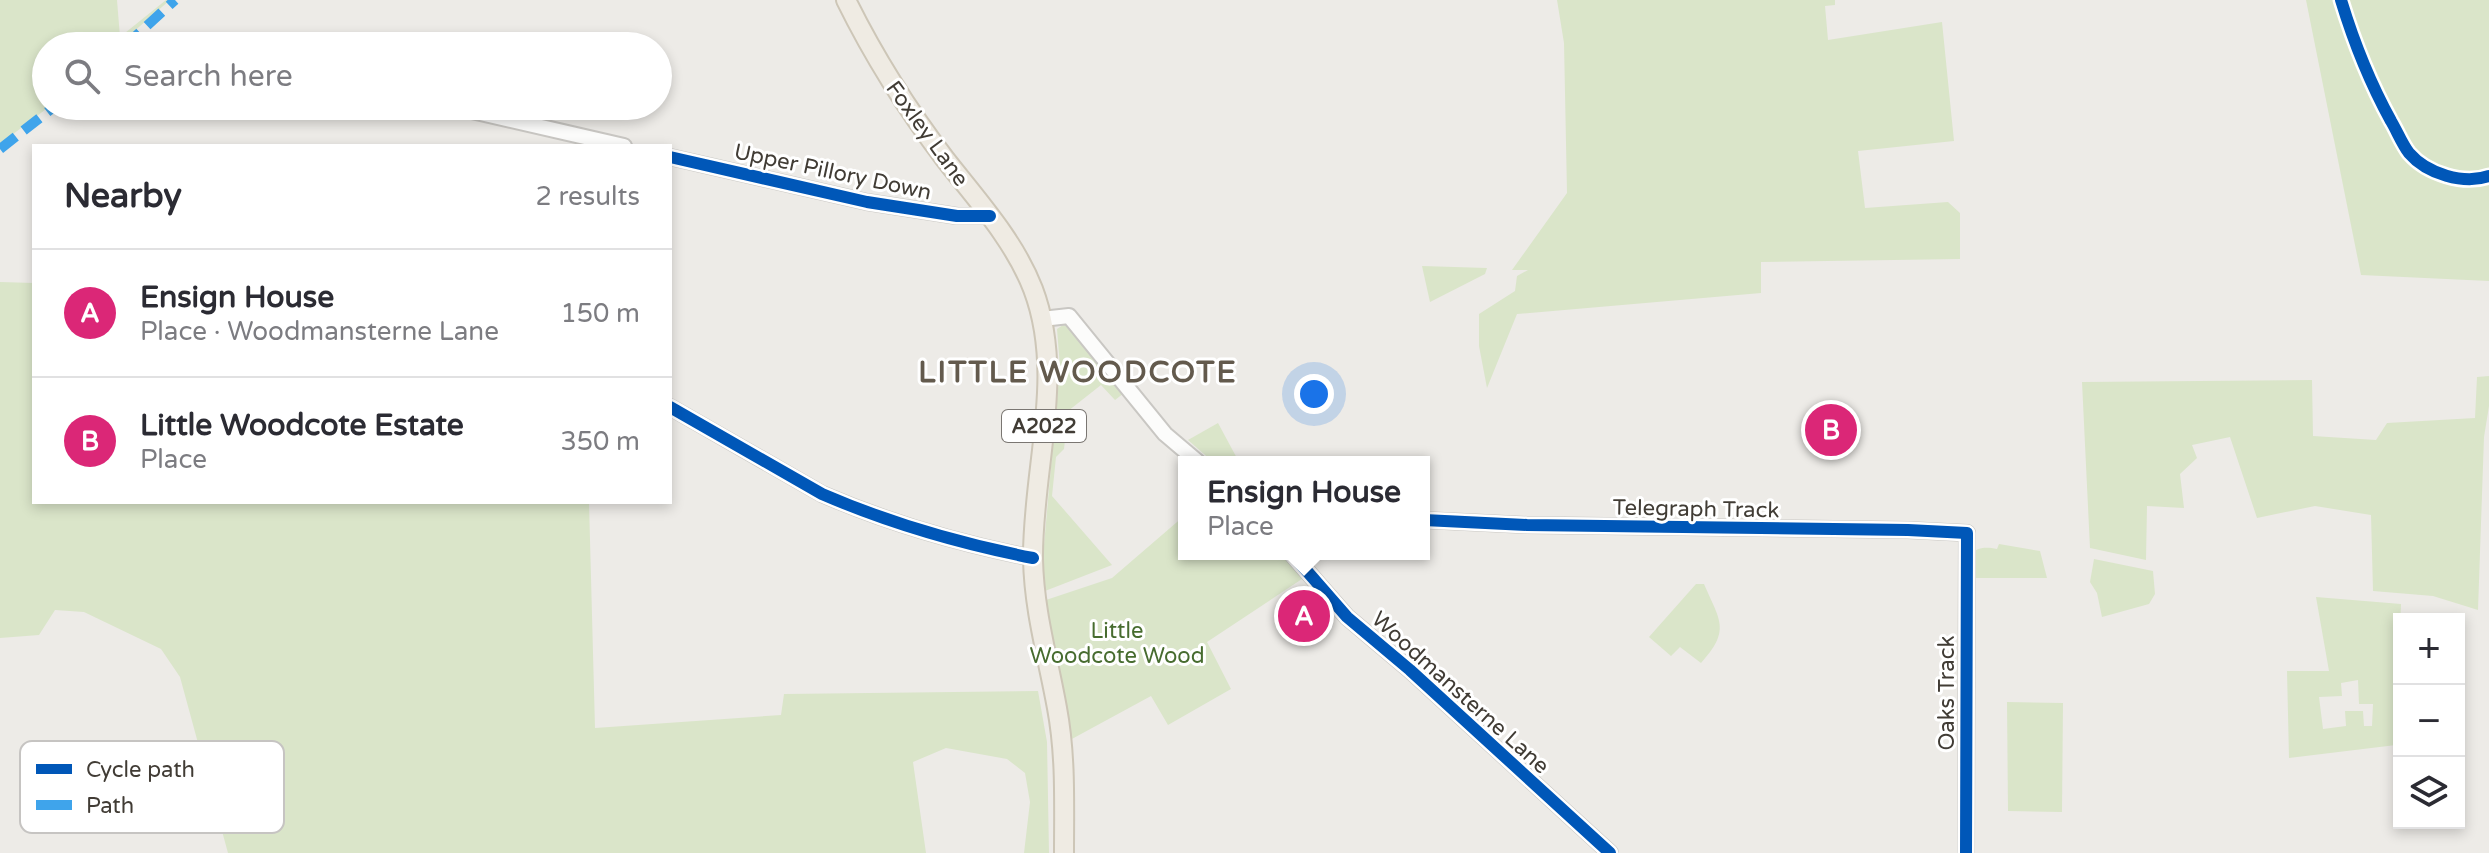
<!DOCTYPE html>
<html lang="en">
<head>
<meta charset="utf-8">
<style>
	:root { --surface:#fff; --page:#f2f2f3; --text:#2b2b33; --muted:#7c7c81; --line:#e1e1e2; --accent:#db2777 }
	body { margin:0; font-family:"Varela Round",sans-serif; background:var(--page); color:var(--text) }
	.controls { position:absolute; right:24px; bottom:24px; display:grid; overflow:hidden; border-radius:0px; box-shadow:0 4px 12px #0003 }
	.controls button { width:72px; height:72px; display:grid; place-items:center; padding:0; border:0; border-bottom:2px solid var(--line); background:var(--surface); color:var(--text); font:40px sans-serif }
	.you { position:absolute; left:1314px; top:394px; width:28px; height:28px; margin:-20px; border:6px solid #fff; border-radius:50%; background:#1a73e8; box-shadow:0 0 0 12px #1a73e833 }
	.badge { display:grid; place-items:center; width:52px; height:52px; border-radius:50%; background:var(--accent); color:#fff; font-size:26px; font-weight:700 }
	.pin { position:absolute; translate:-50% -50%; border:4px solid #fff; box-shadow:0 2px 8px #0006 }
	.popup { position:absolute; left:1178px; top:456px; width:252px; height:104px; box-sizing:border-box; display:grid; place-content:center; border-radius:0px; background:var(--surface); filter:drop-shadow(0 2px 6px #0005); font-size:26px; white-space:nowrap; color:var(--muted) }
	.popup b { font-size:30px; color:var(--text) }
	.popup::after { content:''; position:absolute; left:50%; top:100%; margin-left:-16px; border:16px solid transparent; border-top-color:var(--surface) }
	.list { margin:0; padding:0; list-style:none }
	h2 { display:flex; justify-content:space-between; align-items:center; height:104px; margin:0; padding:0 32px; font-size:34px }
	h2 small { font-size:26px; font-weight:400; color:var(--muted) }
	.list li { display:grid; grid-template-columns:52px 1fr auto; gap:24px; align-items:center; box-sizing:border-box; height:128px; padding:0 32px; border-top:2px solid var(--line) }
	.list b { display:block; font-size:30px; white-space:nowrap }
	.list p { margin:0; font-size:26px; white-space:nowrap; color:var(--muted) }
	.list em { font-size:26px; font-style:normal; color:var(--muted) }
	.icon { flex:none; width:44px; height:44px; fill:none; stroke:currentColor; stroke-width:2; stroke-linecap:round; stroke-linejoin:round }
	.map { position:relative; flex:none; width:2489px; height:853px; overflow:hidden }
	.search { position:absolute; background:var(--surface); box-shadow:0 4px 12px #0003; left:32px; top:32px; width:640px; height:88px; display:flex; align-items:center; gap:20px; box-sizing:border-box; padding:0 28px; border-radius:44px; color:var(--muted); font-size:30px }
	.panel { position:absolute; background:var(--surface); box-shadow:0 4px 12px #0003; left:32px; top:144px; width:640px; height:360px; border-radius:0px }
	.map>svg:first-child { display:block }
	.green { fill:#dae5c9; fill-rule:evenodd }
	.lines { fill:none; stroke-linecap:round; stroke-linejoin:round }
	.minor-casing { stroke:#c9c7c3; stroke-width:18 }
	.major-casing { stroke:#cdc6b7; stroke-width:22 }
	.minor { stroke:#fcfcfb; stroke-width:14 }
	.major { stroke:#efebe3; stroke-width:18 }
	.quiet { stroke:#3fa4eb; stroke-width:10; stroke-dasharray:20 10; stroke-linecap:butt }
	.cycleway-casing { stroke:#fff; stroke-width:17 }
	.cycleway { stroke:#0057b8; stroke-width:12 }
	.labels { text-anchor:middle; stroke-width:6; stroke-linejoin:round; paint-order:stroke }
	.shield { fill:#fff; stroke:#7a7672; stroke-width:2 }
	.shield-label { font-size:20px; font-weight:bold; fill:#413c35 }
	.street-label { font-size:22px; fill:#413c35; stroke:#fff }
	.park-label { font-size:22px; fill:#476c2f; stroke:#fff }
	.district-label { font-size:30px; font-weight:bold; letter-spacing:2px; fill:#635a4d; stroke:#fff }
	.key { fill:#fff; stroke:#c6c4c2; stroke-width:2 }
	.key-label { font-size:22px; fill:#413c35 }
</style>
</head>
<body>
<div class="map">
<svg width="2489" height="853" viewBox="0 0 2489 853">
	<rect width="100%" height="100%" fill="#edebe7"/>
	<g class="green">
		<polygon points="0,0 117,0 120,37 166,0 170,0 117,46 46,46 46,106 50,106 0,144"/>
		<polygon points="1557,0 1835,0 1835,5 1825,6 1828,40 1942,22 1954,141 1858,151 1865,208 1948,202 1960,213 1960,259 1761,262 1761,293 1517,314 1487,388 1479,346 1479,314 1515,291 1517,276 1528,270 1512,270 1567,193 1564,43"/>
		<polygon points="2306,0 2489,0 2489,281 2361,275"/>
		<polygon points="1422,266 1487,268 1485,274 1430,302"/>
		<polygon points="0,282 34,283 34,502 589,502 595,728 781,715 784,694 1038,691 1047,742 1049,853 1024,853 1030,802 1025,773 1007,759 946,748 913,762 926,853 228,853 180,677 161,649 84,612 55,610 39,635 0,638"/>
		<polygon points="1063,325 1070,327 1124,393 1115,400 1101,385 1068,411 1064,449 1056,457 1052,496 1112,565 1045,591 1043,556 1060,367 1057,329"/>
		<polygon points="2489,376 2489,406 2484,437 2478,610 2433,596 2373,591 2371,515 2315,506 2257,518 2230,437 2192,445 2197,458 2180,474 2184,508 2147,506 2146,560 2090,548 2082,382 2312,380 2313,436 2376,440 2387,423 2475,418 2477,377"/>
		<polygon points="1218,423 1239,462 1213,462 1188,440"/>
		<polygon points="1184,516 1184,554 1288,554 1305,577 1207,642 1231,689 1168,725 1151,696 1070,740 1052,645 1046,600 1112,578"/>
		<path d="M1999,544L2040,551L2047,578H1970V554C1979,547 1986,547 1997,549Z"/>
		<polygon points="2094,559 2153,571 2155,594 2149,604 2102,617 2097,593 2090,582"/>
		<path d="M1696,584H1704C1720,621 1731,630 1701,663L1680,647L1671,656L1649,637Z"/>
		<path d="M2316,597L2401,604L2396,745L2289,758L2287,671H2329ZM2358,680L2359,704H2373L2372,726H2364L2363,711H2345L2346,726L2323,729L2319,697L2342,696L2341,683Z"/>
		<polygon points="2007,702 2063,703 2062,812 2008,811"/>
	</g>
	<g class="lines">
		<defs>
			<g id="minor">
				<polyline points="450,106 624,146"/>
				<polyline points="670,157 867,202 957,216 990,216"/>
				<polyline points="1042,319 1069,316 1165,434 1198,462"/>
				<path d="M670,407L822,494C889,523 962,544 1033,558"/>
				<polyline points="1424,520 1527,525 1908,530 1967,533 1966,853"/>
				<polyline points="1292,554 1347,617 1410,670 1610,853"/>
			</g>
			<path id="major" d="M846,0C874,57 907,109 945,159C977,200 1014,240 1033,289C1066,376 1032,469 1033,559C1034,611 1048,658 1057,708C1066,756 1064,804 1064,853"/>
		</defs>
		<use href="#minor" class="minor-casing"/>
		<use href="#major" class="major-casing"/>
		<use href="#minor" class="minor"/>
		<use href="#major" class="major"/>
		<g class="quiet">
			<polyline points="125,46 175,0"/>
			<polyline points="0,149 55,106"/>
		</g>
		<defs>
			<g id="cycleway">
				<path d="M2341,0C2354,43 2369,81 2391,121C2397,131 2402,144 2409,153C2427,174 2464,185 2489,176"/>
				<polyline points="670,157 867,202 957,216 990,216"/>
				<path d="M670,407L822,494C889,523 962,544 1033,558"/>
				<polyline points="1424,520 1527,525 1908,530 1967,533 1966,853"/>
				<polyline points="1292,554 1347,617 1410,670 1610,853"/>
			</g>
		</defs>
		<use href="#cycleway" class="cycleway-casing"/>
		<use href="#cycleway" class="cycleway"/>
	</g>
	<g class="labels">
		<rect class="shield" x="1002" y="410" width="84" height="32" rx="6"/>
		<g class="shield-label">
			<text x="1044" y="433">A2022</text>
		</g>
		<g class="street-label">
			<text transform="translate(928 133) rotate(54)" y="8">Foxley Lane</text>
			<text transform="translate(833 171) rotate(12)" y="8">Upper Pillory Down</text>
			<text transform="translate(1696 508) rotate(1)" y="8">Telegraph Track</text>
			<text transform="translate(1461 692) rotate(42)" y="8">Woodmansterne Lane</text>
			<text transform="translate(1946 693) rotate(-90)" y="8">Oaks Track</text>
		</g>
		<g class="park-label">
			<text x="1117" y="638">Little<tspan x="1117" dy="25">Woodcote Wood</tspan></text>
		</g>
		<g class="district-label">
			<text x="1078" y="382">LITTLE WOODCOTE</text>
		</g>
	</g>
	<rect x="20" y="741" width="264" height="92" rx="12" class="key"/>
	<rect x="36" y="764" width="36" height="10" fill="#0057b8"/>
	<rect x="36" y="800" width="36" height="10" fill="#3fa4eb"/>
	<g class="key-label">
		<text x="86" y="777">Cycle path</text>
		<text x="86" y="813">Path</text>
	</g>
</svg>
<div class="controls">
<button>+</button>
<button>−</button>
<button><svg class="icon" aria-label="layers" viewBox="0 0 24 24"><path d="M12 4l9 5-9 5-9-5zM3 14l9 5 9-5"/></svg></button>
</div>
<div class="you"></div>
<div class="pin badge" style="left:1304px;top:616px">A</div>
<div class="popup"><b>Ensign House</b>Place</div>
<div class="pin badge" style="left:1831px;top:430px">B</div>
<div class="search"><svg class="icon" aria-label="search" viewBox="0 0 24 24"><circle cx="10" cy="10" r="6"/><path d="M15 15l6 6"/></svg>Search here</div>
<section class="panel">
<h2>Nearby<small>2 results</small></h2>
<ul class="list">
<li><span class="badge">A</span><div><b>Ensign House</b><p>Place · Woodmansterne Lane</p></div><em>150 m</em></li>
<li><span class="badge">B</span><div><b>Little Woodcote Estate</b><p>Place</p></div><em>350 m</em></li>
</ul>
</section>
</div>
</body>
</html>
